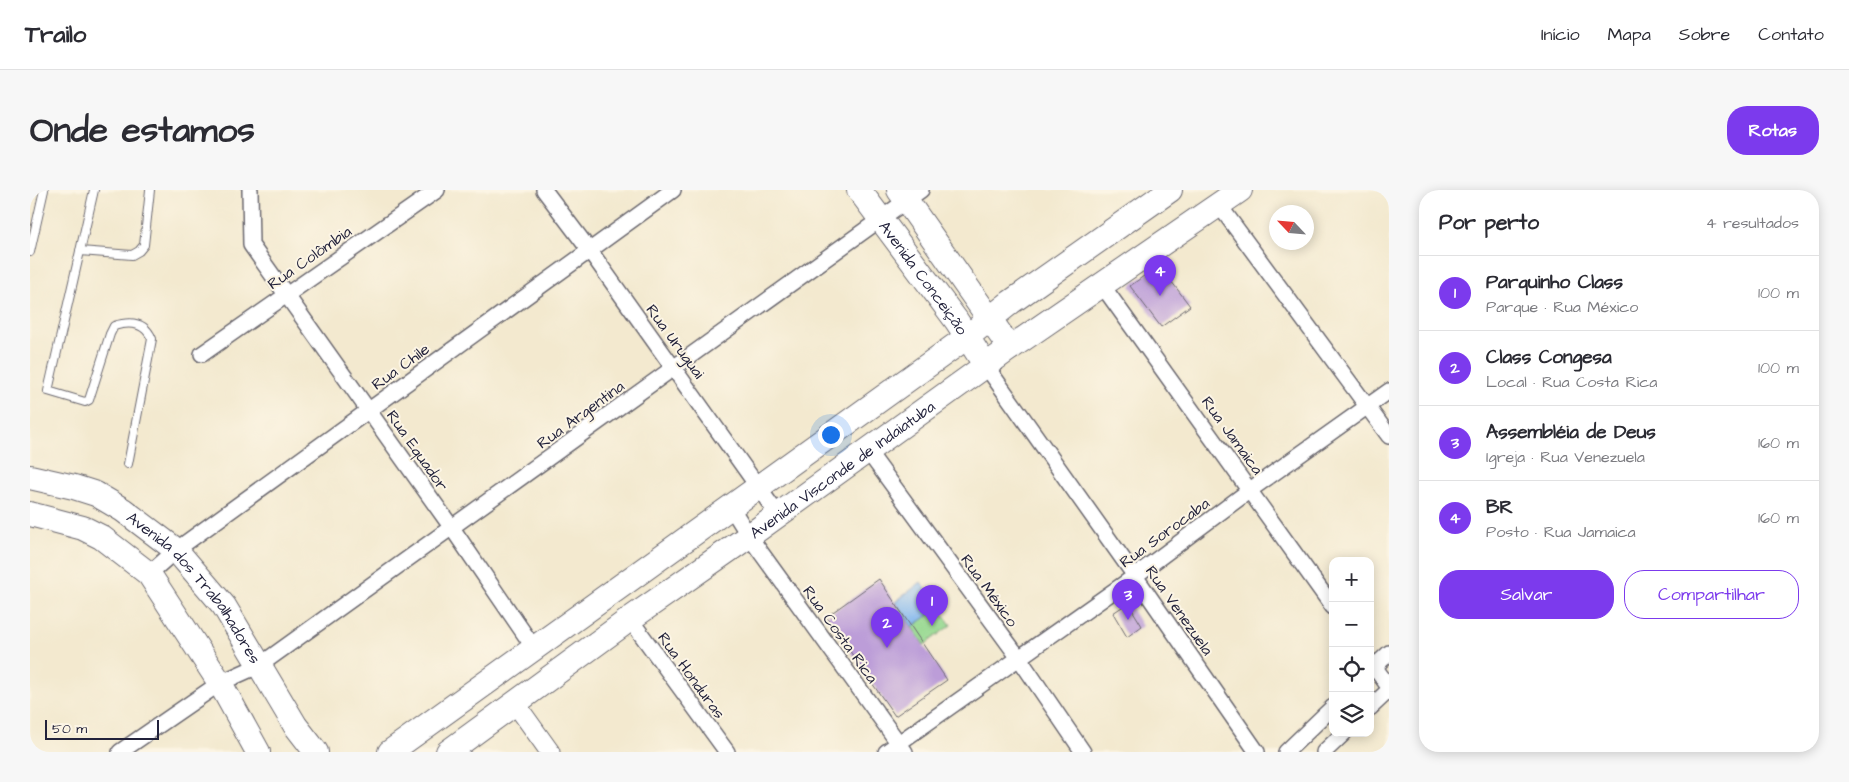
<!DOCTYPE html>
<html lang="pt">
<head>
<meta charset="utf-8">
<style>
	:root { --surface:#fff; --page:#f7f7f7; --text:#2b2b33; --muted:#7c7c81; --line:#e1e1e2; --accent:#7c3aed }
	body { margin:0; font-family:"Architects Daughter",sans-serif; background:var(--page); color:var(--text) }
	.controls { position:absolute; right:15px; bottom:15px; display:grid; overflow:hidden; border-radius:10px; box-shadow:0 2px 12px #0003 }
	.controls button { width:45px; height:45px; display:grid; place-items:center; padding:0; border:0; border-bottom:1px solid var(--line); background:var(--surface); color:var(--text); font:25px sans-serif }
	.compass { position:absolute; left:1239px; top:15px; width:45px; height:45px; border-radius:50%; background:var(--surface); box-shadow:0 2px 12px #0003; rotate:296deg }
	.scale { position:absolute; left:15px; bottom:12px; width:114px; box-sizing:border-box; padding-left:5px; border:2px solid #22223b; border-top:0; font-size:14px; line-height:18px; white-space:nowrap; color:#22223b; -webkit-text-stroke:4px #fcf5e5; paint-order:stroke }
	.you { position:absolute; left:800px; top:244px; width:18px; height:18px; margin:-12px; border:4px solid #fff; border-radius:50%; background:#1a73e8; box-shadow:0 0 0 8px #1a73e833 }
	.badge { display:grid; place-items:center; width:32px; height:32px; border-radius:50%; background:var(--accent); color:#fff; font-size:16px; font-weight:700 }
	.pin { position:absolute; translate:-50% -41px; filter:drop-shadow(0 1px 2px #0008) }
	.pin::after { content:''; position:absolute; top:26px; width:18px; height:15px; background:inherit; clip-path:polygon(0 0,100% 0,50% 100%) }
	.list { margin:0; padding:0; list-style:none }
	h2 { display:flex; justify-content:space-between; align-items:center; height:65px; margin:0; padding:0 20px; font-size:21px }
	h2 small { font-size:16px; font-weight:400; color:var(--muted) }
	.list li { display:grid; grid-template-columns:32px 1fr auto; gap:15px; align-items:center; box-sizing:border-box; height:75px; padding:0 20px; border-top:1px solid var(--line) }
	.list b { display:block; font-size:19px; white-space:nowrap }
	.list p { margin:0; font-size:16px; white-space:nowrap; color:var(--muted) }
	.list em { font-size:16px; font-style:normal; color:var(--muted) }
	.actions { display:flex; gap:10px; padding:15px 20px }
	.actions a { flex:1; padding:11px 0; border:1px solid var(--accent); border-radius:20px; text-align:center; font-size:18px; color:var(--accent) }
	.actions .main { background:var(--accent); color:#fff }
	.icon { flex:none; width:28px; height:28px; fill:none; stroke:currentColor; stroke-width:2; stroke-linecap:round; stroke-linejoin:round }
	.map { position:relative; flex:none; width:1359px; height:562px; overflow:hidden; border-radius:20px }
	header { display:flex; align-items:center; gap:30px; box-sizing:border-box; height:70px; padding:0 25px; background:var(--surface); border-bottom:1px solid var(--line) }
	header strong { font-size:24px }
	nav { display:flex; gap:28px; margin-inline-start:auto; font-size:18px }
	.intro { display:flex; align-items:center; justify-content:space-between; box-sizing:border-box; height:120px; padding:0 30px }
	h1 { margin:0; font-size:35px }
	.button { padding:12px 22px; border-radius:20px; background:var(--accent); color:#fff; font-size:18px; font-weight:700 }
	main { display:flex; gap:30px; padding:0 30px }
	aside { flex:1; background:var(--surface); border-radius:20px; box-shadow:0 2px 12px #0003 }
	.map>svg:first-child { display:block }
	.green { fill:#97d991; stroke:#5c7e66 }
	.water { fill:#7fb5ee; stroke:#506c94 }
	.building { fill:#bc9dd8 }
	.lines { fill:none; stroke-linecap:round; stroke-linejoin:round }
	.service-casing { stroke:#6b686f; stroke-width:10 }
	.minor-casing { stroke:#6b686f; stroke-width:18 }
	.tertiary-casing { stroke:#6b686f; stroke-width:21 }
	.primary-casing { stroke:#6b686f; stroke-width:26 }
	.service { stroke:#fff; stroke-width:8 }
	.minor { stroke:#fff; stroke-width:15 }
	.tertiary { stroke:#fff; stroke-width:19 }
	.primary { stroke:#fff; stroke-width:24 }
	.labels { text-anchor:middle; stroke-width:4; stroke-linejoin:round; paint-order:stroke }
	.street-label { font-size:16px; fill:#22223b; stroke:#fcf5e5 }
</style>
</head>
<body>
<header>
<strong>Trailo</strong>
<nav><a>Início</a><a>Mapa</a><a>Sobre</a><a>Contato</a></nav>
</header>
<div class="intro"><h1>Onde estamos</h1><a class="button">Rotas</a></div>
<main>
<div class="map">
<svg width="1359" height="562" viewBox="0 0 1359 562">
	<rect width="100%" height="100%" fill="#fcf5e5"/>
	<filter id="ink" filterUnits="userSpaceOnUse"><feTurbulence type="fractalNoise" baseFrequency=".02" numOctaves="2"/><feDisplacementMap in="SourceGraphic" scale="10" xChannelSelector="R" yChannelSelector="G"/><feConvolveMatrix kernelMatrix="1 2 1 2 8 2 1 2 1" color-interpolation-filters="sRGB"/></filter>
	<filter id="wash" filterUnits="userSpaceOnUse"><feTurbulence type="fractalNoise" baseFrequency=".0096" numOctaves="4" result="noise"/><feDisplacementMap in="SourceGraphic" scale="20" xChannelSelector="R" yChannelSelector="G"/><feGaussianBlur stdDeviation="1.12" result="paint"/><feColorMatrix in="noise" values="0 0 0 0 0 0 0 0 0 0 0 0 0 0 0 0 0 1.4 0 .05"/><feComposite in="paint" operator="in"/></filter>
	<g filter="url(#wash)">
		<rect width="100%" height="100%" fill="#f3e9cf"/>
		<polygon class="green" points="909,418 921,435 894,455 882,437"/>
		<polygon class="water" points="891,392 909,418 882,437 865,412"/>
		<g id="blocks">
			<g class="building">
				<polygon points="1129,75 1160,116 1131,137 1100,96"/>
				<polygon points="849,389 917,490 865,526 796,427"/>
				<polygon points="1098,413 1112,436 1097,447 1083,423"/>
			</g>
		</g>
	</g>
	<g filter="url(#ink)">
		<use href="#blocks" fill-opacity="0" stroke="#6b686f" stroke-width="1"/>
		<g class="lines">
			<defs>
				<g id="service">
					<path d="M64,0L18,201L55,212L59,210L80,144L84,136C100,131 115,132 122,149L98,274"/>
					<polyline points="50,61 102,65 109,61 114,55 120,0"/>
					<polyline points="0,62 14,0"/>
				</g>
				<g id="minor">
					<polyline points="220,0 221,55 422,338 504,458"/>
					<polyline points="514,0 560,61 748,325"/>
					<polyline points="1189,15 1359,246"/>
					<polyline points="1072,95 1303,417"/>
					<polyline points="172,164 407,0"/>
					<polyline points="956,176 1105,386 1227,562"/>
					<polyline points="837,260 989,468 1053,562"/>
					<polyline points="701,317 719,346 875,562"/>
					<polyline points="119,384 146,360 643,0"/>
					<polyline points="600,429 697,562"/>
					<polyline points="1340,471 1359,497"/>
					<polyline points="1340,481 1359,463"/>
					<polyline points="1340,518 1359,500"/>
					<polyline points="90,562 190,493 230,475 891,0"/>
					<polyline points="856,562 1105,386 1220,300 1359,201"/>
					<polyline points="1256,562 1303,517"/>
					<polyline points="1294,562 1314,543"/>
				</g>
				<polyline id="tertiary" points="485,513 520,562"/>
				<g id="primary">
					<path id="s1" d="M829,0L926,130L956,176"/>
					<polyline points="869,0 980,158"/>
					<path id="s2" d="M0,287L44,297L66,304L93,320L146,360L194,416L265,535L286,562"/>
					<polyline points="0,324 53,338 71,347 119,384 190,493 228,562"/>
					<polyline points="360,562 937,147 981,112 1140,0"/>
					<path id="s3" d="M418,562L600,429L719,346L980,158L1210,0"/>
				</g>
			</defs>
			<use href="#service" class="service-casing"/>
			<use href="#minor" class="minor-casing"/>
			<use href="#tertiary" class="tertiary-casing"/>
			<use href="#primary" class="primary-casing"/>
			<use href="#service" class="service"/>
			<use href="#minor" class="minor"/>
			<use href="#tertiary" class="tertiary"/>
			<use href="#primary" class="primary"/>
		</g>
	</g>
	<g class="labels">
		<g class="street-label">
			<text transform="translate(279 67) rotate(-35)" y="6">Rua Colômbia</text>
			<text dy="6" stroke="none"><textPath href="#s1" startOffset="109">Avenida Conceição</textPath></text>
			<text transform="translate(646 151) rotate(54)" y="6">Rua Uruguai</text>
			<text transform="translate(370 176) rotate(-36)" y="6">Rua Chile</text>
			<text transform="translate(550 224) rotate(-36)" y="6">Rua Argentina</text>
			<text transform="translate(1203 245) rotate(54)" y="6">Rua Jamaica</text>
			<text transform="translate(388 260) rotate(55)" y="6">Rua Equador</text>
			<text dy="6" stroke="none"><textPath href="#s3" startOffset="485">Avenida Visconde de Indaiatuba</textPath></text>
			<text transform="translate(1134 342) rotate(-36)" y="6">Rua Sorocaba</text>
			<text dy="6" stroke="none"><textPath href="#s2" startOffset="206">Avenida dos Trabalhadores</textPath></text>
			<text transform="translate(960 400) rotate(54)" y="6">Rua México</text>
			<text transform="translate(1150 420) rotate(55)" y="6">Rua Venezuela</text>
			<text transform="translate(811 444) rotate(54)" y="6">Rua Costa Rica</text>
			<text transform="translate(662 485) rotate(54)" y="6">Rua Honduras</text>
		</g>
	</g>
</svg>
<div class="controls">
<button>+</button>
<button>−</button>
<button><svg class="icon" aria-label="locate" viewBox="0 0 24 24"><circle cx="12" cy="12" r="6"/><path d="M12 2v4M12 18v4M2 12h4M18 12h4"/></svg></button>
<button><svg class="icon" aria-label="layers" viewBox="0 0 24 24"><path d="M12 4l9 5-9 5-9-5zM3 14l9 5 9-5"/></svg></button>
</div>
<svg class="compass" viewBox="-18 -18 36 36"><path d="M0-13l5 13h-10z" fill="#e53935"/><path d="M0 13l5-13h-10z" fill="#7c7c81"/></svg>
<div class="scale">50 m</div>
<div class="you"></div>
<div class="pin badge" style="left:902px;top:436px">1</div>
<div class="pin badge" style="left:857px;top:458px">2</div>
<div class="pin badge" style="left:1098px;top:430px">3</div>
<div class="pin badge" style="left:1130px;top:106px">4</div>
</div>
<aside>
<h2>Por perto<small>4 resultados</small></h2>
<ul class="list">
<li><span class="badge">1</span><div><b>Parquinho Class</b><p>Parque · Rua México</p></div><em>100 m</em></li>
<li><span class="badge">2</span><div><b>Class Congesa</b><p>Local · Rua Costa Rica</p></div><em>100 m</em></li>
<li><span class="badge">3</span><div><b>Assembléia de Deus</b><p>Igreja · Rua Venezuela</p></div><em>160 m</em></li>
<li><span class="badge">4</span><div><b>BR</b><p>Posto · Rua Jamaica</p></div><em>160 m</em></li>
</ul>
<div class="actions"><a class="main">Salvar</a><a>Compartilhar</a></div>
</aside>
</main>
</body>
</html>
